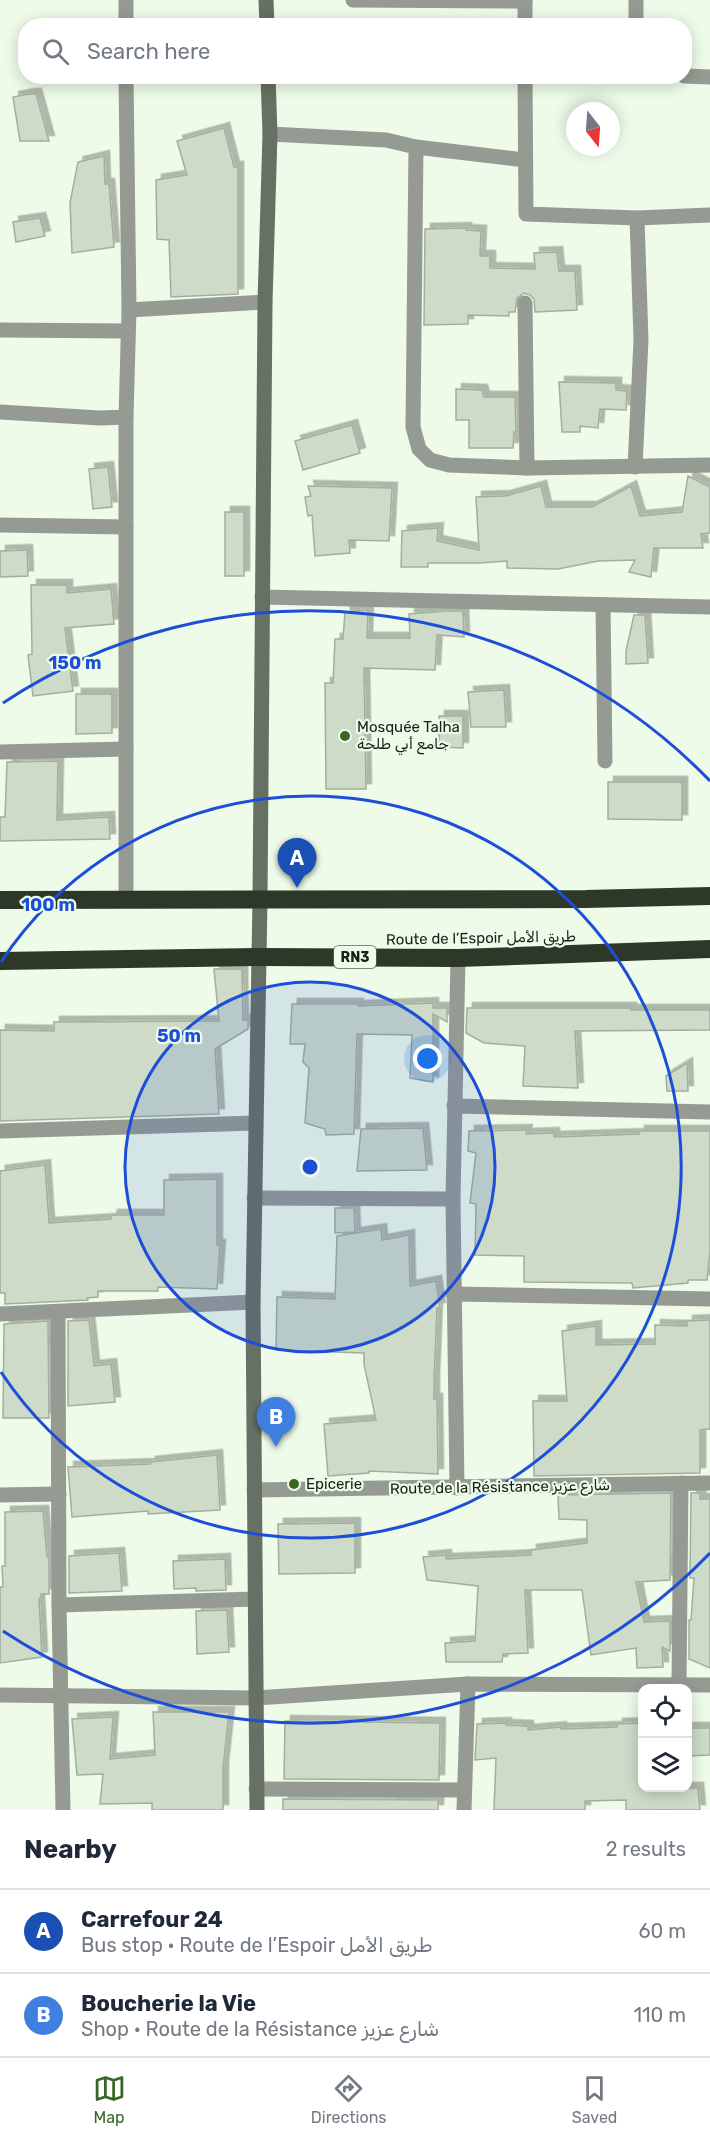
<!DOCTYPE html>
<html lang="en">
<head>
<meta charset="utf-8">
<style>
	:root { --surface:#fff; --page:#f2f2f3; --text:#1f2937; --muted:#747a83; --line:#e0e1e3; --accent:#396625 }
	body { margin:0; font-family:Rubik,Vazirmatn,sans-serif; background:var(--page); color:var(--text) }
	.controls { position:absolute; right:18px; bottom:18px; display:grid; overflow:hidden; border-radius:12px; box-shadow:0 3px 15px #0003 }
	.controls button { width:54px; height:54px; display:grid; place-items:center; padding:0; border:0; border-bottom:2px solid var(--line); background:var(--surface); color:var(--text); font:30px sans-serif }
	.compass { position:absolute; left:566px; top:102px; width:54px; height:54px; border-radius:50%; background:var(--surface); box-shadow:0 3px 15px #0003; rotate:163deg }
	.you { position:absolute; left:428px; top:1059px; width:21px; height:21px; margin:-15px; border:4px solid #fff; border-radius:50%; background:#1a73e8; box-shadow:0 0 0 9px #1a73e833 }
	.badge { display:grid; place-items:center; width:39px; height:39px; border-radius:50%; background:var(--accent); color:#fff; font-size:20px; font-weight:700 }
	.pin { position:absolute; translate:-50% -50px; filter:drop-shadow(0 2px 3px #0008) }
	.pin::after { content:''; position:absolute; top:32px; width:21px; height:18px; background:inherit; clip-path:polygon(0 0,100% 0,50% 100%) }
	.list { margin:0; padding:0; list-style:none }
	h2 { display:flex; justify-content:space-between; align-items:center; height:78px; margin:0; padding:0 24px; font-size:26px }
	h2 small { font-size:20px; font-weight:400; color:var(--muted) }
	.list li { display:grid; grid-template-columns:39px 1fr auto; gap:18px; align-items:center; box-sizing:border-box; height:84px; padding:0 24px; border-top:2px solid var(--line) }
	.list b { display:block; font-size:22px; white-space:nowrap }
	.list p { margin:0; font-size:20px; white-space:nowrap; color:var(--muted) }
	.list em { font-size:20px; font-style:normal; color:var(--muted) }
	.icon { flex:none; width:33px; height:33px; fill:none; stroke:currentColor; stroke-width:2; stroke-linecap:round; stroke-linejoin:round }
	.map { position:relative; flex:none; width:710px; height:1810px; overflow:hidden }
	.search { position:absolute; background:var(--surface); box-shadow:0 3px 15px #0003; left:18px; right:18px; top:18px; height:66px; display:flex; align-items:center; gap:15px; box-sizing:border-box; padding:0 21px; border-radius:24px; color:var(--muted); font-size:22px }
	.sheet { height:246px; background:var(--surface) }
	nav { display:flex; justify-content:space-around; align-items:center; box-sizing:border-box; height:84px; border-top:2px solid var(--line); background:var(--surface); font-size:16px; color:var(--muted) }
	nav a { display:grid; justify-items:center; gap:3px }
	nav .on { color:var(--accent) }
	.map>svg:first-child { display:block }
	.building { fill:#cddbc8; stroke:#a2af9d; stroke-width:1.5; filter:url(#shadow) }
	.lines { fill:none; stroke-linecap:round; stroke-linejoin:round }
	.street { stroke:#959b93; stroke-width:15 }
	.secondary { stroke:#677064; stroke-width:15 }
	.highway { stroke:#2d3829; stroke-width:18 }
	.ring { fill:none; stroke:#1d4ed8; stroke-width:3 }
	.poi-dot { fill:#396625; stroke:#edfbe8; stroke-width:2 }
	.labels { text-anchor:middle; stroke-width:4.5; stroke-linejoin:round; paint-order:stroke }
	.shield { fill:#edfbe8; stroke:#596056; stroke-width:1.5 }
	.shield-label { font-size:14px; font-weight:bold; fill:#191e17 }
	.poi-label { font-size:15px; fill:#191e17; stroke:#edfbe8; text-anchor:start }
	.street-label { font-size:15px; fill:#191e17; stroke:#edfbe8 }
	.centre { fill:#1d4ed8; stroke:#edfbe8; stroke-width:3 }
	.ring-label { font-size:18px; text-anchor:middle; font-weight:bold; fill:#1d4ed8; stroke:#edfbe8; stroke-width:4.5; stroke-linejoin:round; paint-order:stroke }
</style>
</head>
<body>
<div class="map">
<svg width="710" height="1810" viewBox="0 0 710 1810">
	<defs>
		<filter id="shadow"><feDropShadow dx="5.5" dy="-5.5" stdDeviation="0" flood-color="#0004"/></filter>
	</defs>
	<rect width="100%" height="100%" fill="#edfbe8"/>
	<g class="building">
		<polygon points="29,94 36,94 49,141 20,141 13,97"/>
		<polygon points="224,128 234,167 238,167 238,294 171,297 169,240 157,239 156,180 187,175 177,141"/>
		<polygon points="104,156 105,184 109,184 114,247 72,253 70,203 78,162"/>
		<polygon points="40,218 45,236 16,242 13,222"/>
		<polygon points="466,228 466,230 481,231 480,256 490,256 490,268 535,269 534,253 557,252 559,271 575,271 577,310 535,312 534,299 530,295 524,293 517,298 515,312 509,312 509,316 468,315 468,324 424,325 425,229"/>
		<polygon points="559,382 616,383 616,390 627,391 626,410 600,409 598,428 580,426 580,432 562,432"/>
		<polygon points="456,389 482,390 484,397 515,397 516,432 514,432 513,448 469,448 469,420 456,420"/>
		<polygon points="352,425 360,453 303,470 295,441"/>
		<polygon points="108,467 112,507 93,509 89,469"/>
		<polygon points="688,476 710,487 710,533 701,534 703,548 654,548 651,577 629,572 635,560 598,561 558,569 507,568 507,561 480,563 428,563 428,567 401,567 402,531 438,528 437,541 479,550 476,497 505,496 541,486 546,507 592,507 631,486 640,516 682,512"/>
		<polygon points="308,486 392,488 389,541 349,540 350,553 315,556 312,515 308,516 305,497 311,496"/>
		<rect x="225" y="512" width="19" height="64"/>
		<polygon points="27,550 28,576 0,577 0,551"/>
		<polygon points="31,585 67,585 67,593 111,589 114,624 65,628 73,691 33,696 28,655 32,654"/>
		<polygon points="368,610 367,638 410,638 409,614 447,611 463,611 464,637 437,635 435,670 364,668 366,789 326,789 325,683 333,683 335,639 343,639 345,612"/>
		<polygon points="634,615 645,615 648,663 626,664 626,651"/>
		<polygon points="504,690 506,727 471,727 468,692"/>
		<polygon points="76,694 112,694 112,733 76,734"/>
		<polygon points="439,716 463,716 463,748 439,747"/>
		<polygon points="58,761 57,820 109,817 110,839 0,841 0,817 5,817 7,762"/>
		<polygon points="608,782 682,782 682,820 608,819"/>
		<polygon points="214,969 242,969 243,1020 248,1020 248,1029 215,1049 219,1114 0,1121 0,1030 54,1031 54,1022 219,1021"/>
		<polygon points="433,1003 433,1008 447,1008 447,1022 433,1014 433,1082 410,1078 412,1035 357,1034 354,1134 326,1135 325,1129 305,1123 309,1068 303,1062 305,1044 290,1044 292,1004 358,1004 358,1006"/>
		<polygon points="467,1008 631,1008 631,1010 710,1010 710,1030 575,1031 578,1088 523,1086 525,1046 484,1043 466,1033"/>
		<polygon points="687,1063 688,1091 667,1091 666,1076"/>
		<polygon points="423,1128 427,1170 357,1171 361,1129"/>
		<polygon points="527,1130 526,1134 554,1133 554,1137 639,1134 639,1131 710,1131 710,1252 707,1280 688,1280 688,1283 633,1288 632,1283 524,1282 524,1256 475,1255 476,1204 470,1203 476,1153 468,1151 469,1131"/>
		<polygon points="45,1165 49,1223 111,1219 112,1215 164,1215 164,1180 217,1179 217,1245 220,1245 217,1289 158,1287 158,1291 98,1291 98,1297 87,1298 88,1300 5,1304 5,1293 0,1293 0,1171"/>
		<polygon points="335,1208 354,1208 355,1232 335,1233"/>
		<polygon points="381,1229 382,1240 409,1235 410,1286 436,1281 440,1308 437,1308 434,1381 434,1399 437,1399 438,1474 369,1471 369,1473 328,1476 324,1424 376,1420 364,1364 364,1353 276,1350 277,1297 335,1299 337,1236"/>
		<polygon points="89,1320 94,1366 111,1364 115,1402 68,1406 68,1321"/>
		<polygon points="710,1320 710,1429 700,1430 700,1473 534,1476 533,1401 567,1401 562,1331 596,1326 596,1345 655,1344 655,1325 687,1326 687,1321"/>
		<polygon points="48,1321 49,1418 3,1418 4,1324"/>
		<polygon points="217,1455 220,1510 148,1514 148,1511 72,1517 68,1467 150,1464 150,1462"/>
		<polygon points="671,1493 670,1580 636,1582 644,1622 670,1621 670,1651 662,1647 663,1667 637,1668 636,1648 591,1655 582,1590 525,1590 528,1653 503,1654 502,1662 446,1662 445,1643 475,1641 478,1586 427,1580 423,1557 446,1555 446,1559 531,1555 531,1550 587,1543 587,1520 559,1519 558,1495"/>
		<polygon points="691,1493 700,1493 700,1499 710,1499 710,1668 689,1659 689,1620 691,1620 694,1578 690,1578"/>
		<polygon points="43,1511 47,1557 49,1557 49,1594 41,1594 41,1598 39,1599 42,1657 0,1663 0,1587 3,1587 2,1566 5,1566 5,1512"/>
		<polygon points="355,1523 355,1573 279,1574 278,1524"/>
		<polygon points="119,1553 122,1591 69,1593 69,1556"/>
		<polygon points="225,1559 226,1590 196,1591 196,1588 174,1589 173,1561"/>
		<polygon points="227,1610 229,1652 197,1654 196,1611"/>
		<polygon points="153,1712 229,1712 223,1768 223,1810 152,1810 152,1803 100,1804 103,1774 77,1775 72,1719 113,1717 110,1759 155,1755"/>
		<polygon points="285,1721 440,1723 439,1780 284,1779"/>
		<polygon points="506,1723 506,1725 528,1726 528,1730 561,1727 561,1729 617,1727 617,1724 642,1723 642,1788 698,1788 700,1810 626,1810 626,1800 585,1801 585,1810 494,1810 496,1758 475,1760 477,1724"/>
		<polygon points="687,1728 710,1728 710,1755 687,1756"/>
		<polygon points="283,1799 438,1800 438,1810 283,1810"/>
	</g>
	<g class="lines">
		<g class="street">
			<polyline points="126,0 126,26"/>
			<polyline points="353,0 525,1"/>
			<polyline points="525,0 525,26"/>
			<polyline points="636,0 636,26"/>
			<polyline points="525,76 526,214 637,218"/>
			<polyline points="684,76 710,77"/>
			<polyline points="270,134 386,140 416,147 413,427 419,449 430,460 449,465 527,468 710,465"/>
			<polyline points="416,147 525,160"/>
			<polyline points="525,303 527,468"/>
			<polyline points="129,310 265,302"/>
			<polyline points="0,330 127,331"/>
			<polyline points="0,412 100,418 126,417 129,310 126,76"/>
			<polyline points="635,467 641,340 637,218 710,215"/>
			<polyline points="0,525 126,527"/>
			<polyline points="262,597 710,607"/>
			<polyline points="603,605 605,761"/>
			<polyline points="0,752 126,749"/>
			<polyline points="126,898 126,417"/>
			<polyline points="454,1106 710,1112"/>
			<polyline points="0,1131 255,1123"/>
			<polyline points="254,1198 453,1199"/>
			<polyline points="453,1294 710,1299"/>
			<polyline points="58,1312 59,1605 63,1810"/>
			<polyline points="0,1314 253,1302"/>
			<polyline points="457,1488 453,1199 458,958"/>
			<polyline points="254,1490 710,1483"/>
			<polyline points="0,1495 59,1494"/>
			<polyline points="59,1605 255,1599"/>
			<polyline points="679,1685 681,1483"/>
			<polyline points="0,1695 256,1698 468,1684 710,1685"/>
			<polyline points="256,1789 464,1790"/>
			<polyline points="464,1810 468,1684"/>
		</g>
		<g class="secondary">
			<polyline points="266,0 267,26"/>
			<polyline points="257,1810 253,1302 260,899 265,302 270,134 268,76"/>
		</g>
		<g class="highway">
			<polyline points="0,900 586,899 710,896"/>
			<polyline points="0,961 258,957 458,958 710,949"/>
		</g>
	</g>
	<circle cx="310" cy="1167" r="185" fill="#1d4ed8" fill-opacity=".12"/>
	<g class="ring">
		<circle cx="310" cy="1167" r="185"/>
		<path d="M1 962A371 371 0 1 1 1 1372"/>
		<path d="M710 1553A556 556 0 0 1 3 1631M3 703A556 556 0 0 1 710 781"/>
	</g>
	<g class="poi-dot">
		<circle cx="345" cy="736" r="6"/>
		<circle cx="294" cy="1484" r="6"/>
	</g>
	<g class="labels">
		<rect class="shield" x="334" y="946" width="42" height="22" rx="4.5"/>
		<g class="shield-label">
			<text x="355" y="962">RN3</text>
		</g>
		<g class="poi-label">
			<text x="357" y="732">Mosquée Talha<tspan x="357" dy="17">جامع أبي طلحة</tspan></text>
			<text x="306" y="1489">Epicerie</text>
		</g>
		<g class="street-label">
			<text transform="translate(481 938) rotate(-1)" y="5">Route de l’Espoir طريق الأمل</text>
			<text transform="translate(500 1487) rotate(-1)" y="5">Route de la Résistance شارع عزيز</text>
		</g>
	</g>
	<circle cx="310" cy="1167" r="9" class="centre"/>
	<g class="ring-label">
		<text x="75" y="669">150 m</text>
		<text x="48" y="911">100 m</text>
		<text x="179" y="1042">50 m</text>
	</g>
</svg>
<div class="controls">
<button><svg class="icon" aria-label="locate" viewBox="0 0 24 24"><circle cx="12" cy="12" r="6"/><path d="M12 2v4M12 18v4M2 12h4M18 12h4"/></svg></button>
<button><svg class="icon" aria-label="layers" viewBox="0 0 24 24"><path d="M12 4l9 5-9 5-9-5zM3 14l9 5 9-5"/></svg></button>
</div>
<svg class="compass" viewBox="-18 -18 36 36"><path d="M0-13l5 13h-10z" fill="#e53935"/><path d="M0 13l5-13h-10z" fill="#747a83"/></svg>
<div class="you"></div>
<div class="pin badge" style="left:297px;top:888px;background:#1a4fb4">A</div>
<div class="pin badge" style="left:276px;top:1447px;background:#3f7fe0">B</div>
<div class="search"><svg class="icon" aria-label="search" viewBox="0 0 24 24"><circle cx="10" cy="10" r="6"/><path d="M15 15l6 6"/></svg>Search here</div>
</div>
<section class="sheet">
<h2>Nearby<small>2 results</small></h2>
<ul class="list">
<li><span class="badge" style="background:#1a4fb4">A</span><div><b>Carrefour 24</b><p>Bus stop · Route de l’Espoir طريق الأمل</p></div><em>60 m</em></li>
<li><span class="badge" style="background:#3f7fe0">B</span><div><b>Boucherie la Vie</b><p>Shop · Route de la Résistance شارع عزيز</p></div><em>110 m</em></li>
</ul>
</section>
<nav>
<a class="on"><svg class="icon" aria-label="map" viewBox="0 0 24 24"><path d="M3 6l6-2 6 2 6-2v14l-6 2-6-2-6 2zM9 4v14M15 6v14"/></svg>Map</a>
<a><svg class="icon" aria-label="directions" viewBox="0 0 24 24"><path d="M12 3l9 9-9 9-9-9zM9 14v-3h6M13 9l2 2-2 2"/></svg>Directions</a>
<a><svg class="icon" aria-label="saved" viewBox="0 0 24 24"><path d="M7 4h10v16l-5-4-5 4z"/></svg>Saved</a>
</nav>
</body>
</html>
